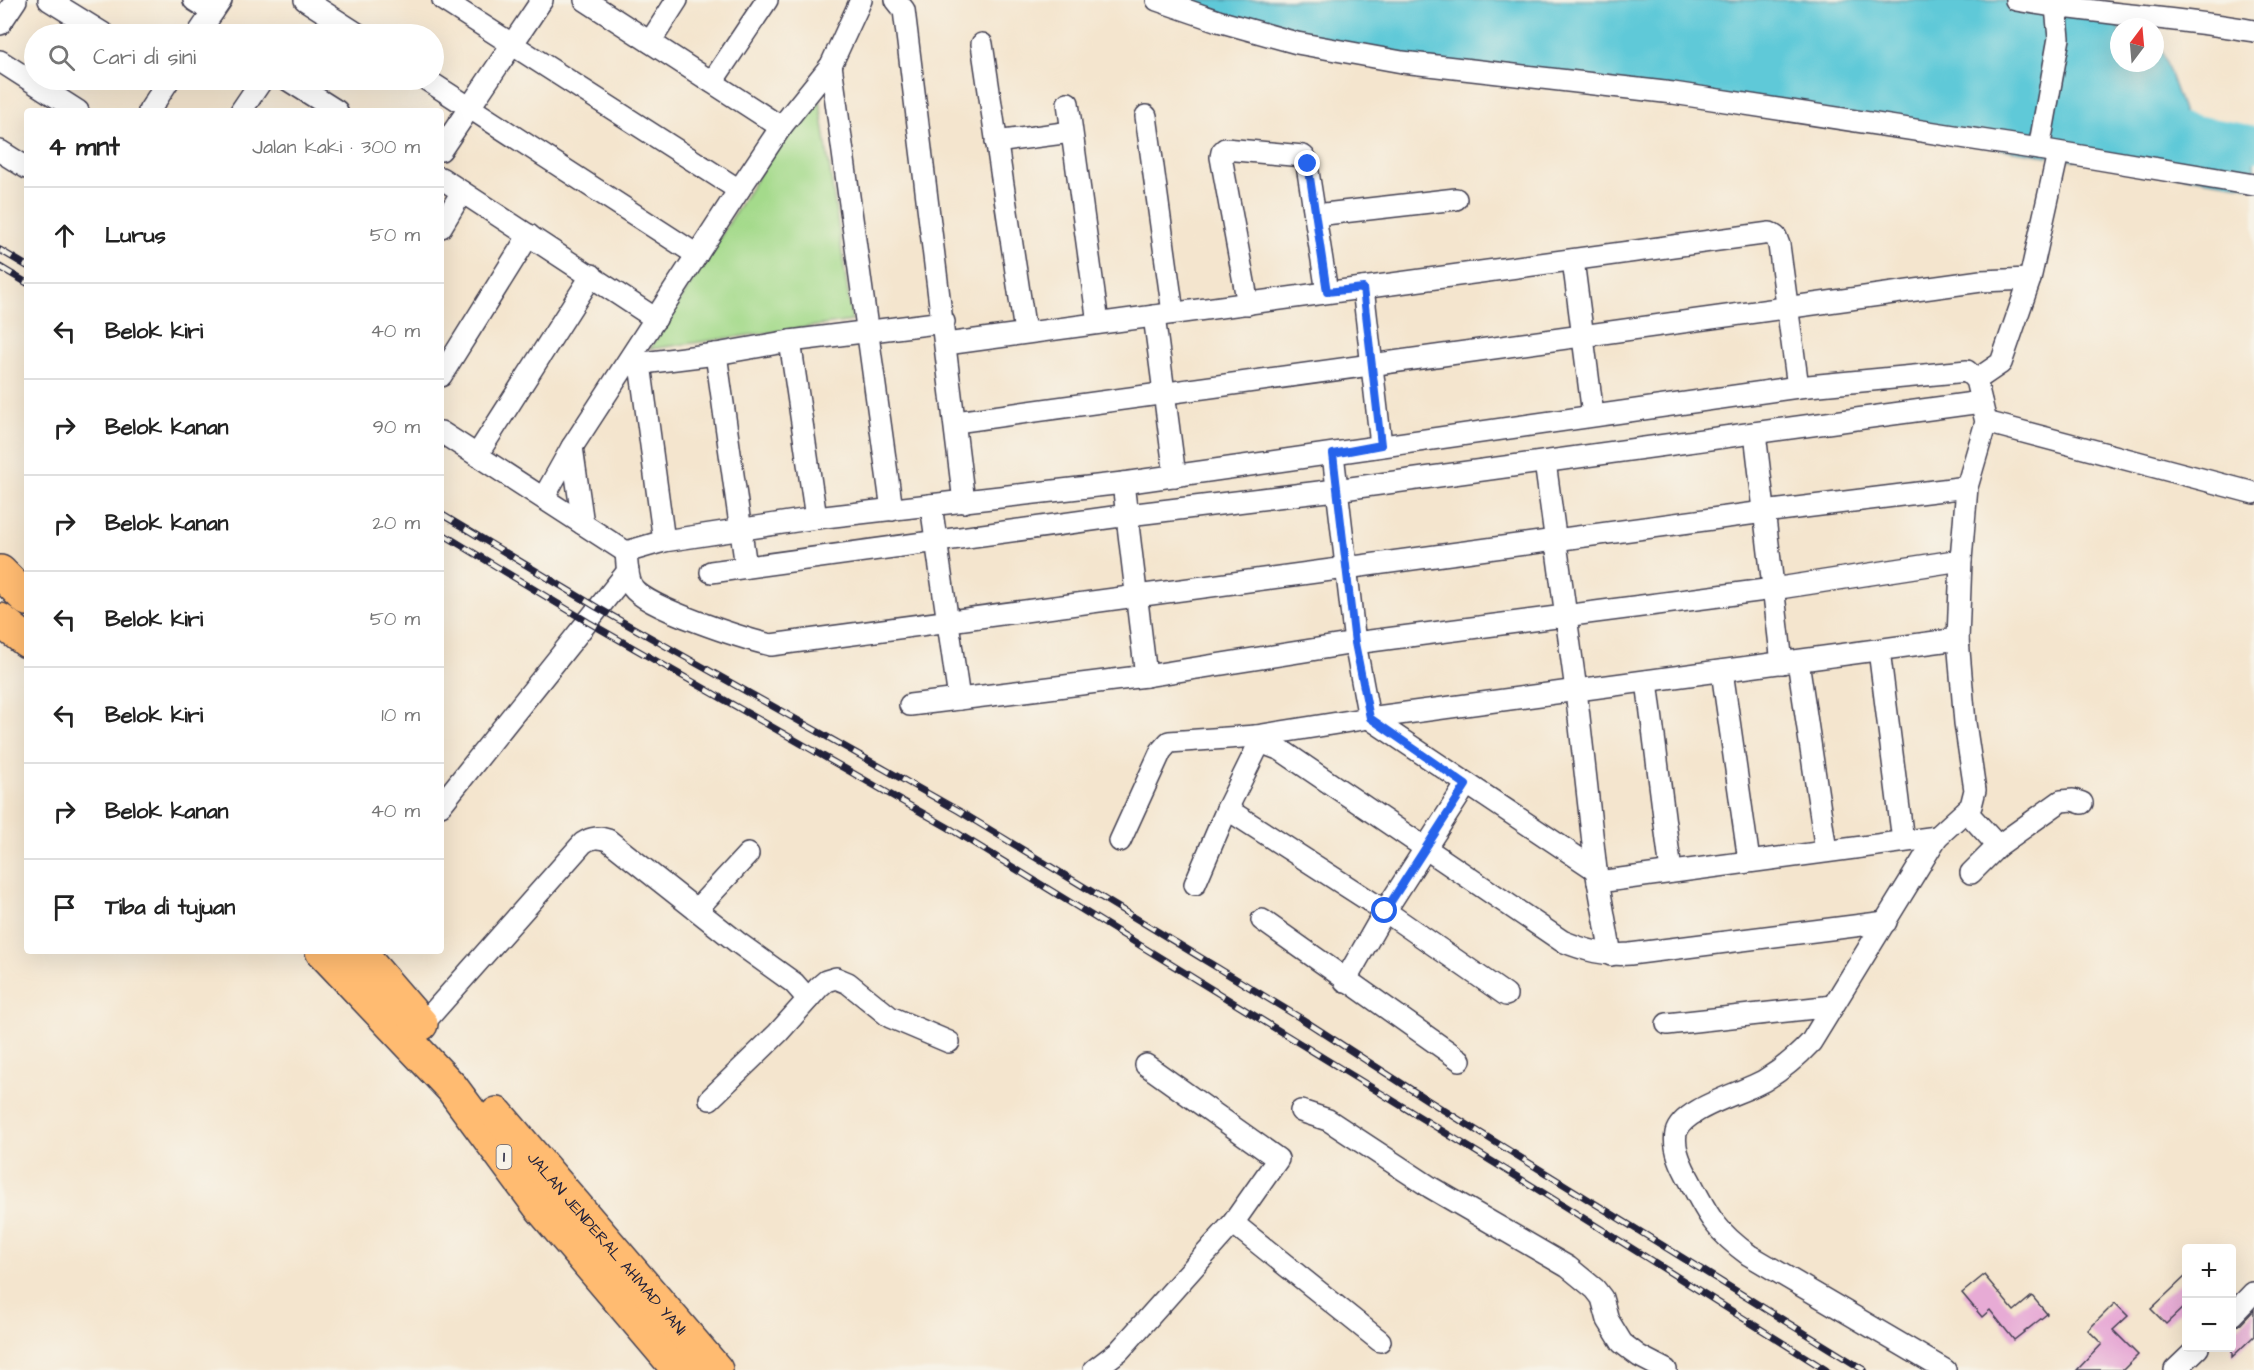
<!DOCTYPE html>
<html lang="id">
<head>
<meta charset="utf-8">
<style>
	:root { --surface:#fff; --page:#f2f2f2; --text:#222; --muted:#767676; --line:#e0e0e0 }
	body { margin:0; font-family:"Architects Daughter",sans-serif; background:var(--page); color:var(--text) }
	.controls { position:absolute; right:18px; bottom:18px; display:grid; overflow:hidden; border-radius:6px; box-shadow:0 6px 24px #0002 }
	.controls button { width:54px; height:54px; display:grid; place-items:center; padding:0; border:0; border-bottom:2px solid var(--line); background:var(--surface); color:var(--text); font:30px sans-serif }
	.compass { position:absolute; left:2110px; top:18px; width:54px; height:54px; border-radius:50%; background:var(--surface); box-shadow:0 6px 24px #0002; rotate:16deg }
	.stop { position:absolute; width:18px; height:18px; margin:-14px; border:4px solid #2563eb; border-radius:50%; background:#fff }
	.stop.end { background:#2563eb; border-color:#fff; box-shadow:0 2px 6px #0008 }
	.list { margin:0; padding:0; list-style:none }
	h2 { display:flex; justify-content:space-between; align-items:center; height:78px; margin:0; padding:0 24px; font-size:26px }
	h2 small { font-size:20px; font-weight:400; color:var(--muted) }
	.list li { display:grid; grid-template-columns:39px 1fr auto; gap:18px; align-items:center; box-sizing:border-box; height:96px; padding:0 24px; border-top:2px solid var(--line) }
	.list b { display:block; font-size:22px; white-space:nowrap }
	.list em { font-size:20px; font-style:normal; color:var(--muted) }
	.icon { flex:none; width:33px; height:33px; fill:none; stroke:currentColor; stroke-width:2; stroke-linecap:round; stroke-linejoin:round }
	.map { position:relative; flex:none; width:2254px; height:1370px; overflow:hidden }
	.search { position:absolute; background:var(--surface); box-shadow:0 6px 24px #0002; left:24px; top:24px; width:420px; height:66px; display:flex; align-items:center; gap:15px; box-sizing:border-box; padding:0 21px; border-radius:33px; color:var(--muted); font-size:22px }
	.panel { position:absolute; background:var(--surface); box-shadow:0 6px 24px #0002; left:24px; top:108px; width:420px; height:846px; border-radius:6px }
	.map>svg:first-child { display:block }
	.green { fill:#a4da8b; stroke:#637e63; stroke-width:1.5 }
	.water { fill:#5ec9d8; stroke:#40768a; stroke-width:1.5 }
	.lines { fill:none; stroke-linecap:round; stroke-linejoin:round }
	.river { stroke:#5ec9d8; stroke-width:36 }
	.building { fill:#e7abd5 }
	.street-casing { stroke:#423f51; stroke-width:24 }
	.highway-casing { stroke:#423f51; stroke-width:36 }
	.street { stroke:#fff; stroke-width:21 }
	.highway { stroke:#ffbb71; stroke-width:33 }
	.rail-casing { stroke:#22223b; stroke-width:7 }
	.rail { stroke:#f7f3e8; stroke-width:4.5; stroke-dasharray:14; stroke-linecap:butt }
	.route { stroke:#2563eb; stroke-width:8 }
	.labels { text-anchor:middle; stroke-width:6; stroke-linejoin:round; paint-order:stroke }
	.shield { fill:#f7f3e8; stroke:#62616f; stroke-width:1.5 }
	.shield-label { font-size:15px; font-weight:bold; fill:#22223b }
	.street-label { font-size:16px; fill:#22223b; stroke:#f7f3e8 }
</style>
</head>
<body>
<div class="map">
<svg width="2254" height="1370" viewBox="0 0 2254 1370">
	<rect width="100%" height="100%" fill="#f7f3e8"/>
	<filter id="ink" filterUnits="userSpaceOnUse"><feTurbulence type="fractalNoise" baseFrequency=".0167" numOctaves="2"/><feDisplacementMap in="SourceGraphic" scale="12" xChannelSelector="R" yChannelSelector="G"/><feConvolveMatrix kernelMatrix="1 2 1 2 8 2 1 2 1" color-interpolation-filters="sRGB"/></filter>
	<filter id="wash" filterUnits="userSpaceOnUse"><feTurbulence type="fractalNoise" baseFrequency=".008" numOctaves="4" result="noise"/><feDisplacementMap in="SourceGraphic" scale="24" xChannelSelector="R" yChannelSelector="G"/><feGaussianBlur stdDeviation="1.35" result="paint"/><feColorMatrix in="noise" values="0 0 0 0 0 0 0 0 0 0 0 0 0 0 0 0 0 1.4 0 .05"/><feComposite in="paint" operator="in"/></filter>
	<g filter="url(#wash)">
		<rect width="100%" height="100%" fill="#f4e5ce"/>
		<polygon class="green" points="817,82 852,321 650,349"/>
		<polygon class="water" points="1157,0 2013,0 2153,27 2119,27 2119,63 2155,63 2155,32 2191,133 2254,144 2254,187 1297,43"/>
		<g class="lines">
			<polyline class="river" points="2149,125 2254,144"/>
		</g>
		<g id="blocks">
			<g class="building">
				<polygon points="1984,1275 2014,1311 2032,1296 2047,1314 2014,1340 1990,1310 1982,1317 1962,1293"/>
				<polygon points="2187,1275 2187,1304 2166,1324 2151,1309"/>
				<polygon points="2115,1303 2128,1316 2113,1330 2138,1355 2123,1370 2077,1370 2102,1344 2088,1330"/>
				<polygon points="2254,1310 2254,1336 2232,1357 2232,1328 2241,1324"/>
			</g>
		</g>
	</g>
	<g filter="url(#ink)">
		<use href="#blocks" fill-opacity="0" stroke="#423f51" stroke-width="1.5"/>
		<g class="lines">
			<defs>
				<g id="street">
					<polyline points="49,0 104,34"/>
					<polyline points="194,0 213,12"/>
					<polyline points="305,0 358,34"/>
					<polyline points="443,0 739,190"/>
					<polyline points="585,0 781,127"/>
					<polyline points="896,0 904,10 964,502"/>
					<polyline points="1157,0 1218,21 1297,43 1402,62 1673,93 2039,149 2254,185"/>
					<path d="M2016,0C2095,14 2175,17 2254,31"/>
					<polyline points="0,24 16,0"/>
					<polyline points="198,34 221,0"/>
					<polyline points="650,42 677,0"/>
					<polyline points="982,44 1025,332"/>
					<polyline points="0,61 78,111"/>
					<polyline points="831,65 892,510"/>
					<polyline points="288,80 337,111"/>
					<polyline points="427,80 697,255"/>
					<polyline points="712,82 767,0"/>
					<polyline points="1068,103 1098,323"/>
					<polyline points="149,111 169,80"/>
					<polyline points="241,111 262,80"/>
					<polyline points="1146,116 1173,313"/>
					<polyline points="996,142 1071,132"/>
					<polyline points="2039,149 2059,38 2056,7"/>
					<polyline points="441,150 542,0"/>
					<polyline points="0,151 27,168"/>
					<polyline points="441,178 656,319"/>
					<polyline points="1316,215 1456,199"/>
					<polyline points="441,227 462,192"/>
					<polyline points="1573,260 1593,415"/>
					<polyline points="1363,288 1381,445"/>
					<polyline points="1248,304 1221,157 1222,152 1225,149 1303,156 1306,159 1327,292"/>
					<polyline points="1154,316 1175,476"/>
					<polyline points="790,341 816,518"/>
					<polyline points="946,344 1770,233 1776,237 1779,245 1798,387"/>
					<polyline points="716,354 746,567"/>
					<polyline points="640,364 664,541"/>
					<polyline points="627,365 716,354 790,341 944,322"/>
					<polyline points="441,376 529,235"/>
					<polyline points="1976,380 2001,363 2030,279 2058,153"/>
					<polyline points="956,422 1981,281 2030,279"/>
					<polyline points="1986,422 2254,493"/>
					<polyline points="441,432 626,552"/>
					<polyline points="1755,433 1782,663"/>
					<polyline points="572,447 583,524"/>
					<polyline points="1333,454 1355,643 1369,718 1596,870"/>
					<polyline points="477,455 592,275"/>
					<polyline points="1545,462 1576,690 1596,870 1611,955"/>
					<polyline points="1123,483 1146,676"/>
					<polyline points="544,497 572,447 739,190 781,127 831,65 861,0"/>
					<polyline points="931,505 959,699"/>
					<polyline points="711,572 1128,515 1336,490 1981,402"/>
					<polyline points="1879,650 1903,841"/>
					<polyline points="1798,661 1826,851"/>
					<polyline points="1722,671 1749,861"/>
					<polyline points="1647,681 1671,872"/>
					<polyline points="910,705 1146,676 1355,643 1773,589 1961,560"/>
					<path d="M1256,736L1260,742L1281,750L1562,941C1584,950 1605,956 1630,954L1886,922"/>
					<polyline points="441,805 628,571"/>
					<polyline points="1227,809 1385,911 1506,995"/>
					<polyline points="1966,811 1998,846 2061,801 2073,800 2082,803"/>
					<polyline points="1120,841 1161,751 1169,742 1256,736 1369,718 1958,639"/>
					<polyline points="1971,873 1998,846"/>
					<polyline points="1598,882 1937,837"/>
					<polyline points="1195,884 1227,809 1260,742"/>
					<polyline points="697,909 748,854"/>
					<polyline points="1262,920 1460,1060"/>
					<polyline points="1345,981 1385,911 1466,785"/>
					<polyline points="1667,1024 1833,1006"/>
					<path d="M422,1025L583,843C592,837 598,837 608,840L737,942L794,983L808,999"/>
					<polyline points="710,1099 778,1033 819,987 826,981 836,978 848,983 890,1017 949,1042"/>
					<polyline points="1301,1111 1328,1120 1430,1187 1568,1267 1595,1289 1602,1298 1608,1320 1622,1343 1639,1356 1666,1370"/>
					<polyline points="1233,1223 1380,1341"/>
					<polyline points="2232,1315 2253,1293"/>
					<polyline points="1094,1370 1119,1351 1233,1223 1278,1159 1146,1065"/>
					<path d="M1945,1370L1749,1255C1716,1231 1708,1216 1690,1181C1682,1167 1673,1149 1676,1133C1682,1108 1744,1093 1765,1080C1783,1069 1797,1057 1811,1042L1937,837L1971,806L1975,790L1965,723L1958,639L1961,560L1967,487L1986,422L1976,380L1967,371L1798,387L1123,483L816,518L664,541L626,552C627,563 627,579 633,588C647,608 745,639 771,645L1764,512L1967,487"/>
					<polyline points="2175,1370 2198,1348"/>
				</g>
				<g id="highway">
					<polyline points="0,572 27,599"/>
					<polyline points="0,620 27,641"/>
					<polyline points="322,951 452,1088 538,1204 679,1370"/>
					<polyline points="358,951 421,1024"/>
					<path id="s1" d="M497,1114L716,1370"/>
				</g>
			</defs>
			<use href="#street" class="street-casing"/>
			<use href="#highway" class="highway-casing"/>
			<use href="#street" class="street"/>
			<use href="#highway" class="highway"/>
			<defs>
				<g id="rail">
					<polyline points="0,250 27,266"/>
					<polyline points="0,267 27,283"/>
					<polyline points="441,514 598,608 959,811 1302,1019 1429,1101 1864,1370"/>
					<polyline points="441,533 588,622 949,828 1537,1189 1826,1370"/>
				</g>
			</defs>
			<use href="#rail" class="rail-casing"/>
			<use href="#rail" class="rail"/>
		</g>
	</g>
	<g class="lines" filter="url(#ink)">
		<polyline class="route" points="1308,164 1327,292 1363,288 1381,445 1333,454 1355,643 1370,718 1466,785 1385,911"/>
	</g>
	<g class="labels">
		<rect class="shield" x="496.5" y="1145" width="15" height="24" rx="4.5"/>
		<g class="shield-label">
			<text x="504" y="1162">1</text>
		</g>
		<g class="street-label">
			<text dy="6" stroke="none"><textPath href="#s1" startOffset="170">JALAN JENDERAL AHMAD YANI</textPath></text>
		</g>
	</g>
</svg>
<div class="controls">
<button>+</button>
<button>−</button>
</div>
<svg class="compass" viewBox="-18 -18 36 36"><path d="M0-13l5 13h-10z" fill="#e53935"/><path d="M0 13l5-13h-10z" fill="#767676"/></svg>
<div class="stop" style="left:1385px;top:911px"></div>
<div class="stop end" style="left:1308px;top:164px"></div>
<div class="search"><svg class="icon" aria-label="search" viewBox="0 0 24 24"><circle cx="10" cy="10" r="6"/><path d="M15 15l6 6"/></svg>Cari di sini</div>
<section class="panel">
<h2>4 mnt<small>Jalan kaki · 300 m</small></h2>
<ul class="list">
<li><svg class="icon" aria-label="ahead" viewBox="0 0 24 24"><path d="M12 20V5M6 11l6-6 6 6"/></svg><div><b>Lurus</b></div><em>50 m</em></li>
<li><svg class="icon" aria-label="left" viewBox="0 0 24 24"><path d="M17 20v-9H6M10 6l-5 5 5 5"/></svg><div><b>Belok kiri</b></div><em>40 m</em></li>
<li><svg class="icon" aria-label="right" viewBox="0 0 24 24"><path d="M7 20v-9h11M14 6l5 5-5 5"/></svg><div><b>Belok kanan</b></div><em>90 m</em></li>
<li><svg class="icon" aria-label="right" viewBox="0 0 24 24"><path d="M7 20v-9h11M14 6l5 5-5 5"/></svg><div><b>Belok kanan</b></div><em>20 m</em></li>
<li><svg class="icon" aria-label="left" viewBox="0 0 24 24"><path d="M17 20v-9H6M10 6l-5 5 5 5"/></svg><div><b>Belok kiri</b></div><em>50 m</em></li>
<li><svg class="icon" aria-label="left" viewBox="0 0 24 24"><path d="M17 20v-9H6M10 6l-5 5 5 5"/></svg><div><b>Belok kiri</b></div><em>10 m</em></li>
<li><svg class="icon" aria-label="right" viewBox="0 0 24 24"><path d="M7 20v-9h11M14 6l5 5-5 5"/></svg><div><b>Belok kanan</b></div><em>40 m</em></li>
<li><svg class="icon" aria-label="arrive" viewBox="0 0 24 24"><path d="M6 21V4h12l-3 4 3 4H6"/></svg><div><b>Tiba di tujuan</b></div></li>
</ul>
</section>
</div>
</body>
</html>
